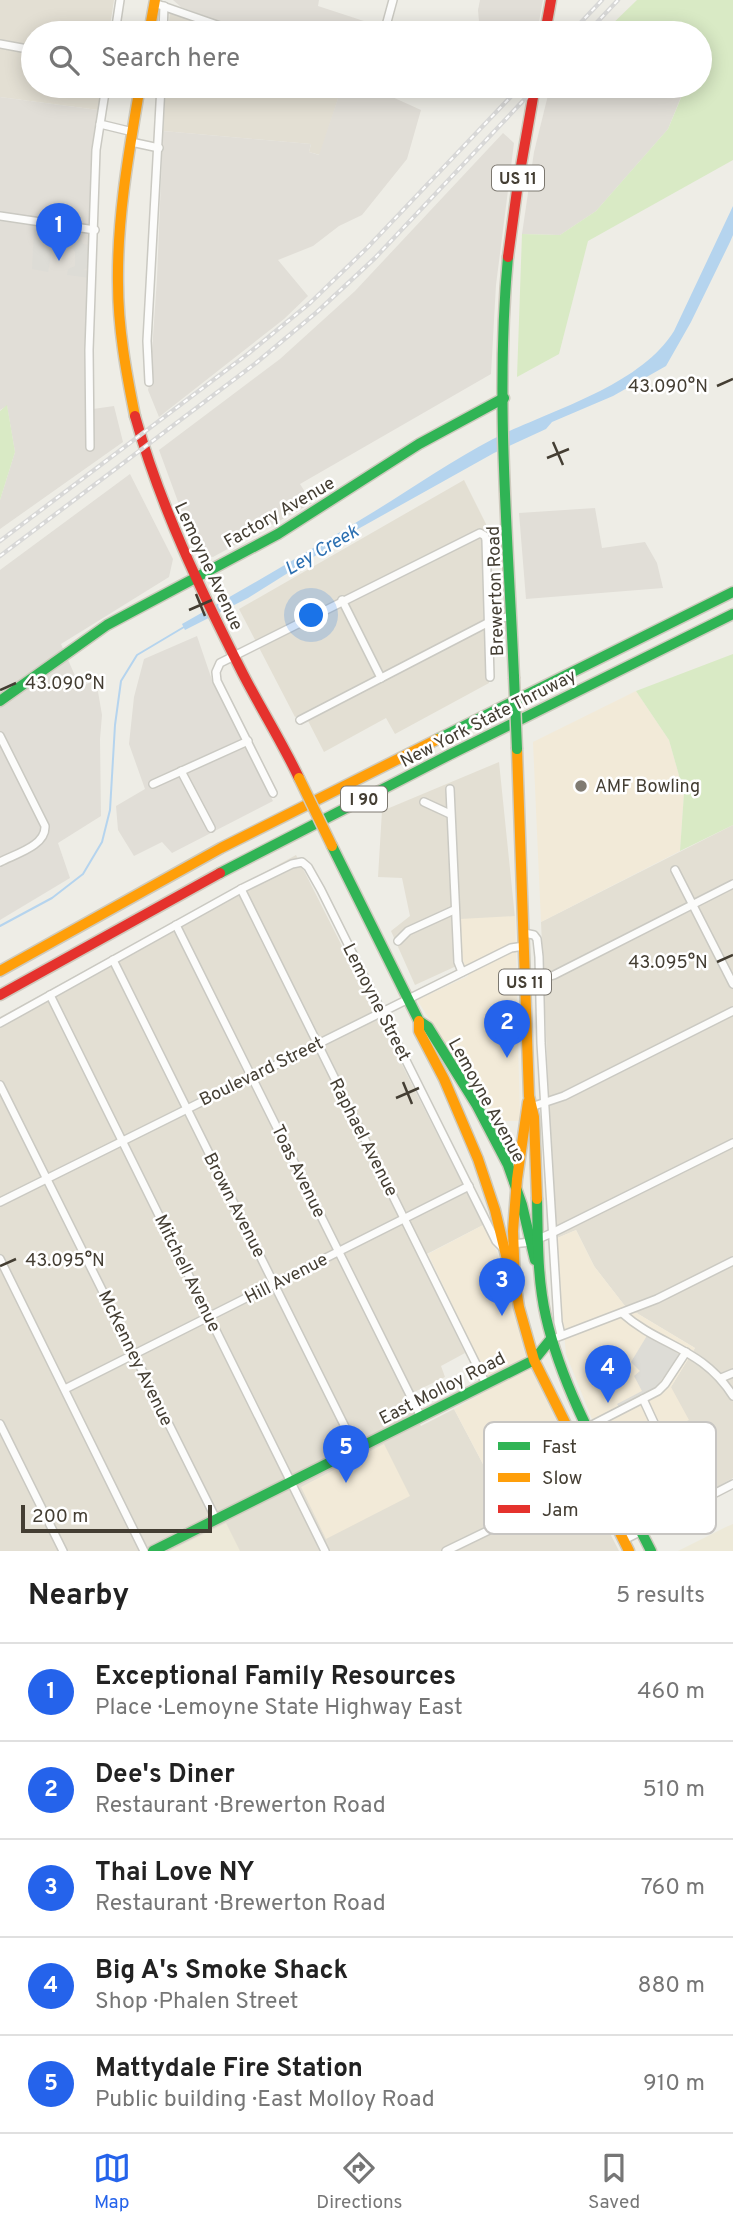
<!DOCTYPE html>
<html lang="en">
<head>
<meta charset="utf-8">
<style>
	:root { --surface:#fff; --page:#f6f6f6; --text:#222; --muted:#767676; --line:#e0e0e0; --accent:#2563eb }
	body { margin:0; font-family:Overpass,sans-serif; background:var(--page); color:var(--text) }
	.scale { position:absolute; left:21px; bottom:18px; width:191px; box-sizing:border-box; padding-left:7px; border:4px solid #443e33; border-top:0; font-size:19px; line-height:24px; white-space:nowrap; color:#443e33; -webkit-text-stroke:5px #fff; paint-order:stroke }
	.you { position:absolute; left:312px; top:616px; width:24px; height:24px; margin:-18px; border:5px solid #fff; border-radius:50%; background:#1a73e8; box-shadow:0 0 0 10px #1a73e833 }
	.badge { display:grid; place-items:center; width:46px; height:46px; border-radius:50%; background:var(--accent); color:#fff; font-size:23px; font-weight:700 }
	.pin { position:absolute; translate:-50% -58px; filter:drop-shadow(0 2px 4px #0008) }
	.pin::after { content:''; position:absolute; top:37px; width:24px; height:21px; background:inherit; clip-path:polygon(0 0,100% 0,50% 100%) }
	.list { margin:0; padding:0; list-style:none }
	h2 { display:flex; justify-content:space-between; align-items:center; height:91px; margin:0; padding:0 28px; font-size:30px }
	h2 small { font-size:23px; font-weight:400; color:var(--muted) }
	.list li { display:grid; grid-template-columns:46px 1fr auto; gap:21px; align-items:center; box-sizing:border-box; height:98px; padding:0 28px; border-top:2px solid var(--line) }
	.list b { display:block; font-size:26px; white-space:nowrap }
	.list p { margin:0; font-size:23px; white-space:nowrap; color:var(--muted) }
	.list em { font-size:23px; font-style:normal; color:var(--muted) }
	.icon { flex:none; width:38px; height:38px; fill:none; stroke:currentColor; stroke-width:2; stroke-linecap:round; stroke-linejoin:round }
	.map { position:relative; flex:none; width:733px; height:1551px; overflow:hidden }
	.search { position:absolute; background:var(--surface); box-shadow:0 4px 18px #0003; left:21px; right:21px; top:21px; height:77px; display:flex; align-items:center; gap:18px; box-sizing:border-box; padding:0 24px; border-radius:38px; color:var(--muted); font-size:26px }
	.sheet { height:581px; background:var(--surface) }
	nav { display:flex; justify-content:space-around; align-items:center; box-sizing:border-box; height:98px; border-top:2px solid var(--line); background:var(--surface); font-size:19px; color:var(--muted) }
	nav a { display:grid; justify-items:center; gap:4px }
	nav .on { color:var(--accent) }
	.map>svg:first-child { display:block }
	.residential { fill:#e3dfd3 }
	.commercial { fill:#f2ead8 }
	.industrial { fill:#e1ded7 }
	.education { fill:#ede9d8 }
	.green { fill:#d9eac5 }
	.parking { fill:#dddcd6 }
	.water { fill:#b5d4ee }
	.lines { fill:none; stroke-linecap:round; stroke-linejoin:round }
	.stream { stroke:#b5d4ee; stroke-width:2 }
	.street-casing { stroke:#cac9c2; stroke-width:10 }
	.fast-casing { stroke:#cecabd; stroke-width:13 }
	.slow-casing { stroke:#cecabd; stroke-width:13 }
	.jam-casing { stroke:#cecabd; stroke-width:13 }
	.street { stroke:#fcfcfb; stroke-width:7 }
	.fast { stroke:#30b455; stroke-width:10 }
	.slow { stroke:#ff9f0a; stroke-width:10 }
	.jam { stroke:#e5322d; stroke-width:10 }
	.rail-casing { stroke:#d8d8d7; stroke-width:4.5 }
	.rail { stroke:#fff; stroke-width:2; stroke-dasharray:5; stroke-linecap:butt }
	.fast-bridge-casing { stroke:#cecabd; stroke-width:13; stroke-linecap:butt }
	.slow-bridge-casing { stroke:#cecabd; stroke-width:13; stroke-linecap:butt }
	.fast-bridge { stroke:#30b455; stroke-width:10 }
	.slow-bridge { stroke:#ff9f0a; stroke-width:10 }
	.ticks { fill:none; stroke:#443e33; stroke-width:2.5 }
	.poi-dot { fill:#807b72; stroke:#fff; stroke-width:2.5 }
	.labels { text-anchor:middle; stroke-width:5; stroke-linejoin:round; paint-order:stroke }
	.shield { fill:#fff; stroke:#7c7870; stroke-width:2 }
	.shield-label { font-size:16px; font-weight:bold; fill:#443e33 }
	.street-label { font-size:18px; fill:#443e33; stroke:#fff }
	.poi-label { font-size:18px; fill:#443e33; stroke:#fff; text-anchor:start }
	.water-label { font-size:19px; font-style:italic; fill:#2b6fb1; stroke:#fff }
	.key { fill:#fff; stroke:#c7c5c2; stroke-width:2 }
	.key-label { font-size:19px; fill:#443e33 }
	.ticks-label { font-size:18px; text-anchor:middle; fill:#443e33; stroke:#fff; stroke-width:5; stroke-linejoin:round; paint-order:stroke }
</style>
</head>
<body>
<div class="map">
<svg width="733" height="1551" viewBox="0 0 733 1551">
	<rect width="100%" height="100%" fill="#eeede6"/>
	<g class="residential">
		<polygon points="0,0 114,0 109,33 33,33 33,86 102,86 98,110 0,97"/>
		<polygon points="170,11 228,33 168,33"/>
		<polygon points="166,86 342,86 320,155 309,152 311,144 163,131"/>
		<polygon points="464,480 486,524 482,559 489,683 395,734 386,718 324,752 304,713 295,717 239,609"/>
		<polygon points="499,762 515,918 461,954 463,963 415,985 391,931 410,916 402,878 378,877 382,811"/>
		<polygon points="733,825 733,1478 695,1499 664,1432 671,1387 695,1348 625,1306 594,1266 576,1230 555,1239 541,922"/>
		<polygon points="296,855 483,1225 419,1258 465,1353 441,1366 445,1377 406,1396 421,1426 454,1409 484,1466 513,1452 548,1523 594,1502 619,1551 0,1551 0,1017"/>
	</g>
	<g class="commercial">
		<polygon points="636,691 669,740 684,793 680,851 541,922 533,742"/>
		<polygon points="515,916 520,1121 496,1121 417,1000 468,976 461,954 460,919"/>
		<polygon points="483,1225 497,1252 507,1280 524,1352 594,1502 548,1523 513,1452 484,1466 454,1409 492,1388 428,1254"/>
		<polygon points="576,1230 594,1266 625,1306 695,1348 671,1387 689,1420 664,1432 695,1499 644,1523 592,1419 566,1354 555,1239"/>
		<polygon points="384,1444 410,1496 326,1539 301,1487"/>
	</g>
	<g class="industrial">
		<polygon points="173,0 319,0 318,6 376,25 375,33 250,33 181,7"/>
		<polygon points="480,0 543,0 537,33 480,33 478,10"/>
		<polygon points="342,86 368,86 421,110 407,159 362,215 339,226 313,246 278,260 308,296 284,319 159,417 148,390 150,381 157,278 163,131 311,144 309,152 319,155"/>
		<polygon points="553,86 668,86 683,92 668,129 596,211 560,235 522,234 534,152 549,91"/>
		<polygon points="0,97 98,110 86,410 114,406 123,442 0,529 0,500 15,452 7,406 0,410"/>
		<polygon points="503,133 514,143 496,285 491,374 300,484 312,503 213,557 203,555 184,518 159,450 280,359 355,291"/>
		<polygon points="130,474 173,559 169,577 61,644 80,687 96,680 102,715 100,739 101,816 58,843 70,878 0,920 0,570"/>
		<polygon points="595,508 602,548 645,542 657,563 663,588 526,599 519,513"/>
		<polygon points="197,636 212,680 273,801 172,853 162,842 134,856 118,830 116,806 145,789 129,744 134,697 144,659"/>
	</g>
	<g class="education">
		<polygon points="226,1523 240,1551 169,1551"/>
		<polygon points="733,1524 733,1551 678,1551 726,1527"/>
	</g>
	<g class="green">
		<polygon points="637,0 733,0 733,160 588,241 559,354 517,377 522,234 560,235 596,211 668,129 683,93 668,86 700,86 700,33 603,33"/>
		<polygon points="7,405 15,452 0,500 0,411"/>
		<polygon points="733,654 733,825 680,851 684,793 669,740 636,691"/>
	</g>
	<g class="parking">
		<polygon points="34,229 42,230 42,239 45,234 81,239 83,244 89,245 87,268 83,270 90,271 90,278 67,275 68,269 75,266 75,252 73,249 53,247 48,272 32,269"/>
		<polygon points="648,1334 680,1355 657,1386 642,1398 620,1409 617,1404 642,1391 634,1376 640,1371 631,1362"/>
	</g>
	<path class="water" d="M733,206V235L730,242L691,322L666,366L613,396L552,422L546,429L494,453L358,529L248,598L185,630L182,624C246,588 311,550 375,511C414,487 453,460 493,439C550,410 639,387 674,331Z"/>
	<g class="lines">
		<polyline class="stream" points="0,926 52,898 83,874 102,842 110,810 115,725 121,681 137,655 184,627"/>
		<defs>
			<g id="street">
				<polyline points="154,3 240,33"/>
				<polyline points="115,33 120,0"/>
				<polyline points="163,33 164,6"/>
				<polyline points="384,33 393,0"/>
				<polyline points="0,44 33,50"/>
				<polyline points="100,124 133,132"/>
				<polyline points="131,142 159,148"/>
				<polyline points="0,216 95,230"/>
				<polyline points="149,382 147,341 161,86"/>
				<polyline points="90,447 89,350 96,150 106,86"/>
				<polyline points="342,600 381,678"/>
				<polyline points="300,720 493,620 512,616"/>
				<path d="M0,736L45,826C46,846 15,854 0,862"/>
				<polyline points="181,771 211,828"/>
				<polyline points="153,784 248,741"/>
				<polyline points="450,789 458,962 462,972"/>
				<polyline points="273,793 217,681 216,672 220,663 480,533 485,536 486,540 490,677"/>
				<polyline points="424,802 450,814"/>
				<polyline points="675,870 733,984"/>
				<polyline points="241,889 486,1384"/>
				<polyline points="176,925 421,1417"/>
				<polyline points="524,933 534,935 537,939 539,957 541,1043 558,1322 561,1335"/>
				<polyline points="398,941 408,931 454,910"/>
				<polyline points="113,960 356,1449"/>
				<polyline points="525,977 540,979 554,975 733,884"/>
				<polyline points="50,995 325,1551"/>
				<polyline points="0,1023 241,889 292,864 302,862 308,867 321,890 496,1241 503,1248"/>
				<polyline points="0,1085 216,1519"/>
				<polyline points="531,1107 564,1096 733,1011"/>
				<polyline points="0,1202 511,948 524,946"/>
				<polyline points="512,1244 531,1242 552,1233 733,1143"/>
				<polyline points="0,1259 144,1551"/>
				<path d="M622,1313C660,1347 702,1347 733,1396"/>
				<polyline points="558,1337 657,1299 733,1261"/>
				<polyline points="721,1378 733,1373"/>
				<polyline points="65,1389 469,1186"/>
				<polyline points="643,1399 692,1505"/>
				<polyline points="0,1424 63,1551"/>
				<polyline points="588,1427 658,1391 665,1384 686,1352"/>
				<polyline points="624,1540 733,1484"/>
				<polyline points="446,1551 611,1471"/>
			</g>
			<g id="fast">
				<path d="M508,257C495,397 508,537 514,677"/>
				<polyline points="0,701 107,625 278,534 419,444 504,398"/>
				<polyline points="438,739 733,592"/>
				<polyline points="332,846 419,1021 428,1027 476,1104 508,1165 522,1205 535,1260"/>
				<polyline points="220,873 449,755 733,614"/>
				<path d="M537,1199C538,1239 537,1278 546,1317C565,1400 613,1475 651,1551"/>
				<polyline points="153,1551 534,1360 551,1339"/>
			</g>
			<g id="slow">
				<polyline points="149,33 155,0"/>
				<path d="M135,416C126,372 118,328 118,283C117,217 129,151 140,86"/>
				<polyline points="517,749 529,1096 534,1117 537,1199"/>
				<polyline points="0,971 221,848 438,739"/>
				<polyline points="419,1021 419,1031 444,1079 478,1159 495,1210 511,1276"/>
				<polyline points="528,1102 517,1179 513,1231 515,1281 519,1307 534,1360 629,1551"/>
			</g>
			<g id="jam">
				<polyline points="545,33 551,0"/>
				<polyline points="508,257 518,183 535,86"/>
				<path d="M135,416C160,506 201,591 243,674C261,709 282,742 299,778"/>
				<polyline points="0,995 220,873"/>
			</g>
		</defs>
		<use href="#street" class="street-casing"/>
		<use href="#fast" class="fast-casing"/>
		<use href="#slow" class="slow-casing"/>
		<use href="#jam" class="jam-casing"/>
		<use href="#street" class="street"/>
		<use href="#fast" class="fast"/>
		<use href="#slow" class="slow"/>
		<use href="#jam" class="jam"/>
		<defs>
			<g id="rail">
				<polyline points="571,33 602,0"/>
				<polyline points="587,33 618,0"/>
				<polyline points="0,541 249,353 310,303 367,248 521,86"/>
				<polyline points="0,556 256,363 317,312 375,258 537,86"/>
			</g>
		</defs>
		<use href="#rail" class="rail-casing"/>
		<use href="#rail" class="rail"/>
		<defs>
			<polyline id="fast-bridge" points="514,677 517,749"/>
			<polyline id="slow-bridge" points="299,778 332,846"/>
		</defs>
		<use href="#fast-bridge" class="fast-bridge-casing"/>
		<use href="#slow-bridge" class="slow-bridge-casing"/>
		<use href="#fast-bridge" class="fast-bridge"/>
		<use href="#slow-bridge" class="slow-bridge"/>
	</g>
	<path class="ticks" d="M717,386L733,379M553,442L563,465M547,458L569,449M196,594L205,616M189,610L212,600M0,690L16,683M717,962L733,955M403,1082L412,1104M396,1098L419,1088M0,1266L16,1259"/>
	<circle class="poi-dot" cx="581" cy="786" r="7"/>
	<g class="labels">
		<g class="shield">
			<rect x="492" y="165.5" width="52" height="25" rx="5"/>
			<rect x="341" y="786.5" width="46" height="25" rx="5"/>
			<rect x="499" y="969.5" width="52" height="25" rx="5"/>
		</g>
		<g class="shield-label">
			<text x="518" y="184">US 11</text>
			<text x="364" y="805">I 90</text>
			<text x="525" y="988">US 11</text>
		</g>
		<g class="street-label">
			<text transform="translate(279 512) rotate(-30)" y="6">Factory Avenue</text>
			<text transform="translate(209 566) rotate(65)" y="6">Lemoyne Avenue</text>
			<text transform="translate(495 591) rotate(-92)" y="6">Brewerton Road</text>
			<text transform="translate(488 718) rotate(-27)" y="6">New York State Thruway</text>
			<text transform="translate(377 1002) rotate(63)" y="6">Lemoyne Street</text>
			<text transform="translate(261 1071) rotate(-26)" y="6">Boulevard Street</text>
			<text transform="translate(487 1100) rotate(61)" y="6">Lemoyne Avenue</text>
			<text transform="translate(364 1137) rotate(63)" y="6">Raphael Avenue</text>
			<text transform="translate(299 1171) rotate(64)" y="6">Toas Avenue</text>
			<text transform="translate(235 1205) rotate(63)" y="6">Brown Avenue</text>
			<text transform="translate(188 1273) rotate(64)" y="6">Mitchell Avenue</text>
			<text transform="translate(286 1278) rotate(-27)" y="6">Hill Avenue</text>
			<text transform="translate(136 1358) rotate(64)" y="6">McKenney Avenue</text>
			<text transform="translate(442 1388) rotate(-27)" y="6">East Molloy Road</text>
		</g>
		<g class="poi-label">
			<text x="595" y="792">AMF Bowling</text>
		</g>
		<g class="water-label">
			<text transform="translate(321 549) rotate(-30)" y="7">Ley Creek</text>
		</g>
	</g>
	<rect x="484" y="1422" width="232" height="112" rx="10" class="key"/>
	<rect x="498" y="1442" width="32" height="8" fill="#30b455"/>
	<rect x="498" y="1473" width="32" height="9" fill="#ff9f0a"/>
	<rect x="498" y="1505" width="32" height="8" fill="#e5322d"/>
	<g class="key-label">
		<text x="542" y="1453">Fast</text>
		<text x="542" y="1484">Slow</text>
		<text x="542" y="1516">Jam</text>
	</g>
	<g class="ticks-label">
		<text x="668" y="392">43.090°N</text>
		<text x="65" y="689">43.090°N</text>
		<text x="668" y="968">43.095°N</text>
		<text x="65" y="1266">43.095°N</text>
	</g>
</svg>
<div class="scale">200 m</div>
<div class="you"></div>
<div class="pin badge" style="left:59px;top:261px">1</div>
<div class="pin badge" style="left:507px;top:1058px">2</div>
<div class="pin badge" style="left:502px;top:1316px">3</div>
<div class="pin badge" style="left:608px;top:1403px">4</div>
<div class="pin badge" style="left:346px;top:1483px">5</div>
<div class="search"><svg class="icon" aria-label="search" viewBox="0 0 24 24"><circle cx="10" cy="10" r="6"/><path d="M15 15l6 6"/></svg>Search here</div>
</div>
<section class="sheet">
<h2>Nearby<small>5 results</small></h2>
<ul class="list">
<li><span class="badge">1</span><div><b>Exceptional Family Resources</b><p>Place · Lemoyne State Highway East</p></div><em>460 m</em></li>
<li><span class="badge">2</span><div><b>Dee's Diner</b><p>Restaurant · Brewerton Road</p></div><em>510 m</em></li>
<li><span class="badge">3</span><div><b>Thai Love NY</b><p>Restaurant · Brewerton Road</p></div><em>760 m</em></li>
<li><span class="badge">4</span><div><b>Big A's Smoke Shack</b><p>Shop · Phalen Street</p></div><em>880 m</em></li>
<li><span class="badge">5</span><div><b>Mattydale Fire Station</b><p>Public building · East Molloy Road</p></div><em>910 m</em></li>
</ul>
</section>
<nav>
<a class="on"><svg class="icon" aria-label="map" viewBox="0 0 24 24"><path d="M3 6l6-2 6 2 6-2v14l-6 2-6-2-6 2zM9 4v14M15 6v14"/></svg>Map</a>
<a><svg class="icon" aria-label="directions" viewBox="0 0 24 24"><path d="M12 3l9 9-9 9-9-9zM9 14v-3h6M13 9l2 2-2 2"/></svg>Directions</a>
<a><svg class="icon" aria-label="saved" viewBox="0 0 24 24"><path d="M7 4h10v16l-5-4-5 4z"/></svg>Saved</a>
</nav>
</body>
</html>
